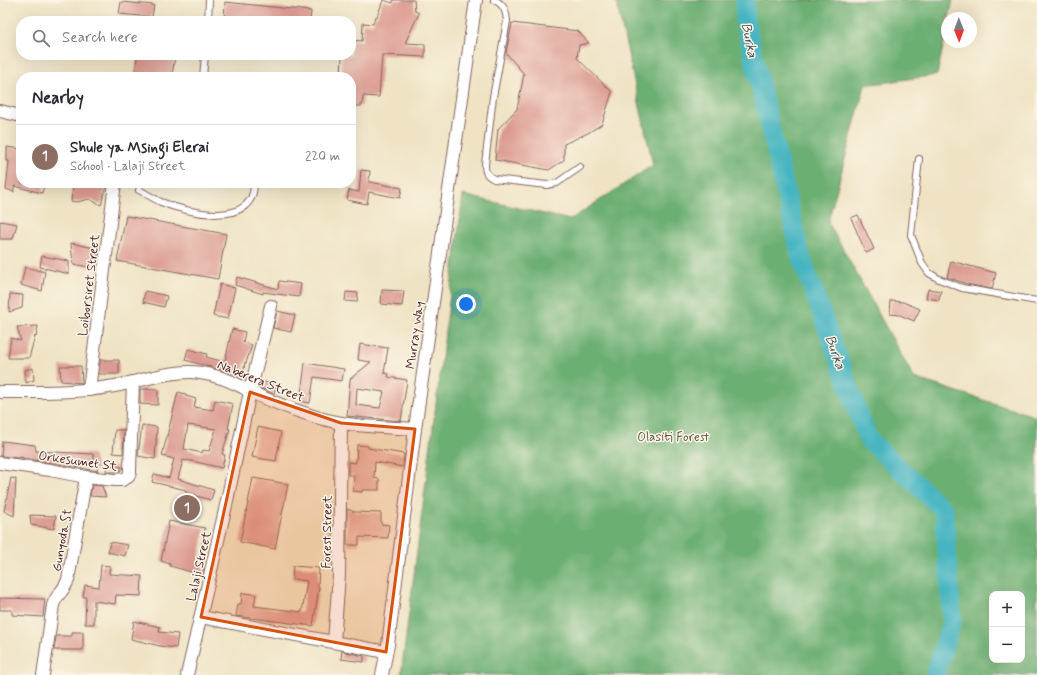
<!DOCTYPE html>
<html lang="en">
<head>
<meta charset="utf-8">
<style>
	:root { --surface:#fff; --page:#f7f7f7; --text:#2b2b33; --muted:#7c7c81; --line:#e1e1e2; --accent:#d1495b }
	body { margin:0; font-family:Mynerve,sans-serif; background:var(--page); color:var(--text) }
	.controls { position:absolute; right:12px; bottom:12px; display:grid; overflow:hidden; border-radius:8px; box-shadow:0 4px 16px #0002 }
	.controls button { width:36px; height:36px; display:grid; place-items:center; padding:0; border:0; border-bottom:1px solid var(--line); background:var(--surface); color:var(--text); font:20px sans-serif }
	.compass { position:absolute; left:941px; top:12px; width:36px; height:36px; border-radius:50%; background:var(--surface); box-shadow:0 4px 16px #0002; rotate:179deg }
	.you { position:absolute; left:466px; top:304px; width:14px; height:14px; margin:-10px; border:3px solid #fff; border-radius:50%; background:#1a73e8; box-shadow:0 0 0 6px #1a73e833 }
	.badge { display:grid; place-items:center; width:26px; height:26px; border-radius:50%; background:var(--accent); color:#fff; font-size:13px; font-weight:700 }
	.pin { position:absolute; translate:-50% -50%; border:2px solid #fff; box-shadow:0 1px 4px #0006 }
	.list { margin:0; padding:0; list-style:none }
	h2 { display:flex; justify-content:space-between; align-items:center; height:52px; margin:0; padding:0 16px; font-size:17px }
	h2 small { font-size:13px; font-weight:400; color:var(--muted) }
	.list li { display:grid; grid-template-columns:26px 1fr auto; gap:12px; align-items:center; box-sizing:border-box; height:64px; padding:0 16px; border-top:1px solid var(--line) }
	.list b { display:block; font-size:15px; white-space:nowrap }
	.list p { margin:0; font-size:13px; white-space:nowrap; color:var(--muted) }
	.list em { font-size:13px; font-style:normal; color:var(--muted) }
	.icon { flex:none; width:22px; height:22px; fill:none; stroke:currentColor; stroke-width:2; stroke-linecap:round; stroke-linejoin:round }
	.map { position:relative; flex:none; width:1037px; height:675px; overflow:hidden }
	.search { position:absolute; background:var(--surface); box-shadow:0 4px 16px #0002; left:16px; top:16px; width:340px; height:44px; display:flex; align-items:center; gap:10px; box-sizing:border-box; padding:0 14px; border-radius:16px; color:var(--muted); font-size:15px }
	.panel { position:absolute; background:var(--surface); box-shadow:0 4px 16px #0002; left:16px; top:72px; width:340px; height:116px; border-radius:16px }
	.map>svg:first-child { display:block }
	.forest { fill:#6caf72; stroke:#5b674e; fill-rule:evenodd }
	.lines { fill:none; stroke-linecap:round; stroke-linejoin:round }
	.river { stroke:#47b5c1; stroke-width:19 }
	.building { fill:#dc9b92; fill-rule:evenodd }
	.service-casing { stroke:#846461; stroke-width:8 }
	.minor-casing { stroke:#846461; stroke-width:14 }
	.service { stroke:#fff; stroke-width:6 }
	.minor { stroke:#fff; stroke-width:12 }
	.marked { fill:#d8530f; fill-opacity:0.2; stroke:#d8530f; stroke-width:3; stroke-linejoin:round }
	.labels { text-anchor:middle; stroke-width:3; stroke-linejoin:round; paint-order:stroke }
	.street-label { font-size:13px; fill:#4a1f2b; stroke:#fcf5e5 }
	.park-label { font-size:13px; fill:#5c5346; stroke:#fcf5e5 }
	.water-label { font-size:14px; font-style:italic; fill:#495460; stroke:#fcf5e5 }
</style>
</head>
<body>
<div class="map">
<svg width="1037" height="675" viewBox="0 0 1037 675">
	<rect width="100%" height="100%" fill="#fcf5e5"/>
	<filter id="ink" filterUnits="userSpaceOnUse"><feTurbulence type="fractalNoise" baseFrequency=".025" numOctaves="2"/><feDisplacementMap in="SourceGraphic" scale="8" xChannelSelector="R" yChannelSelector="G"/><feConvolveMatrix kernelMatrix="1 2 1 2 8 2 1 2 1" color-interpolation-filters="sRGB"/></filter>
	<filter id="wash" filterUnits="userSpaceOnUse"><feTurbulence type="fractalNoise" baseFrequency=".012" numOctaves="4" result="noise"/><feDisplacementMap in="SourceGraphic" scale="16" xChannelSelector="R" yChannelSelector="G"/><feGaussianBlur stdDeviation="0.9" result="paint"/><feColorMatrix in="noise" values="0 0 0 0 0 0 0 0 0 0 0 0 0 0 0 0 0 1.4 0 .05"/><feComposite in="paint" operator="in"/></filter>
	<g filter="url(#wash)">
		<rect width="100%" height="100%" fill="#efe3c4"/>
		<path class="forest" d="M616,0H953L949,18H947V29L937,75L865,85L828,222L914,378L1037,417V675H401L463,195L570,220L653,165ZM992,594H1022V660H992Z"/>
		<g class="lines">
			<polyline class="river" points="745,0 745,21 801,257 868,439 944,510 952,621 935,675"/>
		</g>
		<g id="blocks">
			<g class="building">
				<polygon points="383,0 393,3 393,0 414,0 415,11 419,13 405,43 425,44 425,57 382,55 379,97 363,96 362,106 351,106 351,77 341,77 342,55 351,55 351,40 362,41 363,23 373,24 375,17 377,17"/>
				<polygon points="121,2 154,5 152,17 119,14"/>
				<polygon points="225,2 311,11 310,21 224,21"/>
				<polygon points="512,23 578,31 589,43 579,45 577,58 612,92 602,124 588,133 564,144 564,160 549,170 495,160 498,129 517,109 524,74 506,53"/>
				<polygon points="137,55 175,55 172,77 135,77"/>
				<polygon points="7,147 21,149 21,183 45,183 42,193 14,186 14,192 6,189 9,161 7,161"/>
				<polygon points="361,170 370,171 369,182 402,188 400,198 369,192 367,204 347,200 349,190 359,192"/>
				<polygon points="73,183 107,183 101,205 89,199 77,202 71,201"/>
				<polygon points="858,215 874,249 866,253 851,218"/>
				<polygon points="126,216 226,234 218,279 117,261"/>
				<polygon points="0,221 17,224 13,239 0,239"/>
				<polygon points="71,243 99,249 94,268 73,264"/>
				<polygon points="42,256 69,261 69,274 40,267"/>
				<polygon points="951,261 996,273 992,289 967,284 947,277"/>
				<polygon points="25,267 45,272 42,291 21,285"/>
				<polygon points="237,277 278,289 279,281 301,284 299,297 263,292 263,294 235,285"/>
				<polygon points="220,284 235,288 228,319 213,316"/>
				<polygon points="928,289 941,291 939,300 926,298"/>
				<polygon points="382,290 404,291 402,306 381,304"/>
				<polygon points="145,291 167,296 164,307 143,302"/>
				<polygon points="346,292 358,293 357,302 345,301"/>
				<polygon points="10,294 23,295 22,308 9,312"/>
				<polygon points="891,301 903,302 920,309 914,321 900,315 890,314"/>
				<polygon points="277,311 295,315 291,332 273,328"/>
				<polygon points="38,326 36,337 35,336 29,358 8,358 11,338 21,341 17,327"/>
				<polygon points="232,329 245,332 243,342 252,345 246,363 245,362 243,376 185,360 188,349 207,354 206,357 225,362"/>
				<path d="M360,344L388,348L384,373L389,374L388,377L407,380L401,421L347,416L350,379L371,362L358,360ZM357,388L384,392L380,408L356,405Z"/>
				<polygon points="100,360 119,360 119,374 99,374"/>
				<polygon points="305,363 344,369 342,381 314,377 310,403 300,401"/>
				<polygon points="60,366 81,366 82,383 61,381"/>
				<polygon points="33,368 34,380 26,383 25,370"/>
				<polygon points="260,381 276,385 274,394 259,387"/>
				<polygon points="140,389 158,389 158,405 140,404"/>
				<path d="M178,392L186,394V396L196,399L194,407L213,410L215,400L233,404L228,429H230L222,454L225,455L222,468L187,460L186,461L183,460L178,479L214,490L211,500L186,493V490L152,482L154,474L169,478L174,459L162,456ZM188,425L216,429L209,451L203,450L202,453L184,449Z"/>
				<polygon points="142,425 157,427 155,459 138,456"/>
				<polygon points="258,427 281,432 276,461 252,457"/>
				<polygon points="115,430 124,430 123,454 113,453"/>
				<polygon points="2,441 35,445 36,451 93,454 98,471 22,458 22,457 17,458 1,456"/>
				<polygon points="357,445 368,446 368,448 404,454 403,467 375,462 374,478 379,479 379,490 362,490 362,492 353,491 354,475 348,475 348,462 356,463"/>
				<polygon points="107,464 122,467 120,472 106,472"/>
				<polygon points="11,478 16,479 14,516 4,511"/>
				<polygon points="253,478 288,484 275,549 240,542"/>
				<polygon points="92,485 102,486 106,497 90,496"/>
				<polygon points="347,509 355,512 381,513 381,524 389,525 388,538 359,537 359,545 347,545"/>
				<polygon points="30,515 56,516 54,529 31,525"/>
				<polygon points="169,521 205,528 198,565 204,567 202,575 170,566 170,564 161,561"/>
				<polygon points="110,542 128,545 125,556 108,552"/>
				<polygon points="101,565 110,566 109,574 142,576 141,596 116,595 115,604 94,601 94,624 85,624 86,597 83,597 85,585 99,587"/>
				<polygon points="293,566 319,568 318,587 319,587 313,626 236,616 238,604 241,604 242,593 256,594 254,606 302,612 307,581 292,579"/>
				<polygon points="0,598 45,599 43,617 12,615 12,610 0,610"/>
				<polygon points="134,621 160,627 159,632 178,634 176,648 160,646 131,639"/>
				<polygon points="72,632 83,632 83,650 54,650 56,636 72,636"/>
				<polygon points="342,651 364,656 364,662 341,659"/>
			</g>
		</g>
	</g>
	<g filter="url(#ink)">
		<use href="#blocks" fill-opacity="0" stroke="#846461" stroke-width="1"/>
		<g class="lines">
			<defs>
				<g id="service">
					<path d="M494,0C504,4 506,11 507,21L493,97L485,164C485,172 486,175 494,179L547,185L557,183L580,167"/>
					<polyline points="208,21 209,0"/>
					<polyline points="203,77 205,55"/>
					<polyline points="919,159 911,235 922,263 929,273 939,279 962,288 1037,301"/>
					<path d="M139,190C147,194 154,199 161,202C187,213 255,229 254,183"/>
				</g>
				<g id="minor">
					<polyline points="0,111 21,116"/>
					<polyline points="89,390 115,183"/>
					<path d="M0,392C36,392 73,393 109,387C136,383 174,368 201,373C213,375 227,379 238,385C243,387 247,390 251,392C272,402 294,410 316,417C348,427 382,427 415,429"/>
					<polyline points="0,463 50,470 86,477 115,480 122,480 128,477 130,473 130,469 133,382"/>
					<polyline points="201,617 386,652"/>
					<polyline points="334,642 339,575 341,423"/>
					<path d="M43,675L53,605C56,595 64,591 68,580L86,477"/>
					<polyline points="187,675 225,510 250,392 271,306"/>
					<polyline points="382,675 388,645 415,429 476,0"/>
				</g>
			</defs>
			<use href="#service" class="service-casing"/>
			<use href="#minor" class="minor-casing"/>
			<use href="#service" class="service"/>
			<use href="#minor" class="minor"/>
		</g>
	</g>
	<path class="marked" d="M250,392L341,423L415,429L386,652L201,617Z"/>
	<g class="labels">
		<g class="street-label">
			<text transform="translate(88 285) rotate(-83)" y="5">Loiborsiret Street</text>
			<text transform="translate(414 335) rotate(-82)" y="5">Murray Way</text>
			<text transform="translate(261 380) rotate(22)" y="5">Naberera Street</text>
			<text transform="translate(78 460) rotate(8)" y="5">Orkesumet St</text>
			<text transform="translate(326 532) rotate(-89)" y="5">Forest Street</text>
			<text transform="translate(61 540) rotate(-80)" y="5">Gunyoda St</text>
			<text transform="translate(198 566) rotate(-77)" y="5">Lalaji Street</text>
		</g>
		<g class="park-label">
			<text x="673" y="441">Olasiti Forest</text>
		</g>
		<g class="water-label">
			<text transform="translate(750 40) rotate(78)" y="5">Burka</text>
			<text transform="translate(836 352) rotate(70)" y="5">Burka</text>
		</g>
	</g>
</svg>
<div class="controls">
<button>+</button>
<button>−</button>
</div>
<svg class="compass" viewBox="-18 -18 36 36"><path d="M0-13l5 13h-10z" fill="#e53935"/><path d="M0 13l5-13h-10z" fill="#7c7c81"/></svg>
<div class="you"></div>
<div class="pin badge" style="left:187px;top:508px;background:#8d6e63">1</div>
<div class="search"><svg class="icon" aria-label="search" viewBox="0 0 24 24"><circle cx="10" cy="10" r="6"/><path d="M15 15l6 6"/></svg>Search here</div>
<section class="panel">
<h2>Nearby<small></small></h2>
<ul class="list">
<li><span class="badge" style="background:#8d6e63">1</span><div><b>Shule ya Msingi Elerai</b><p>School · Lalaji Street</p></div><em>220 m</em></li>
</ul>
</section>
</div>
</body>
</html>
